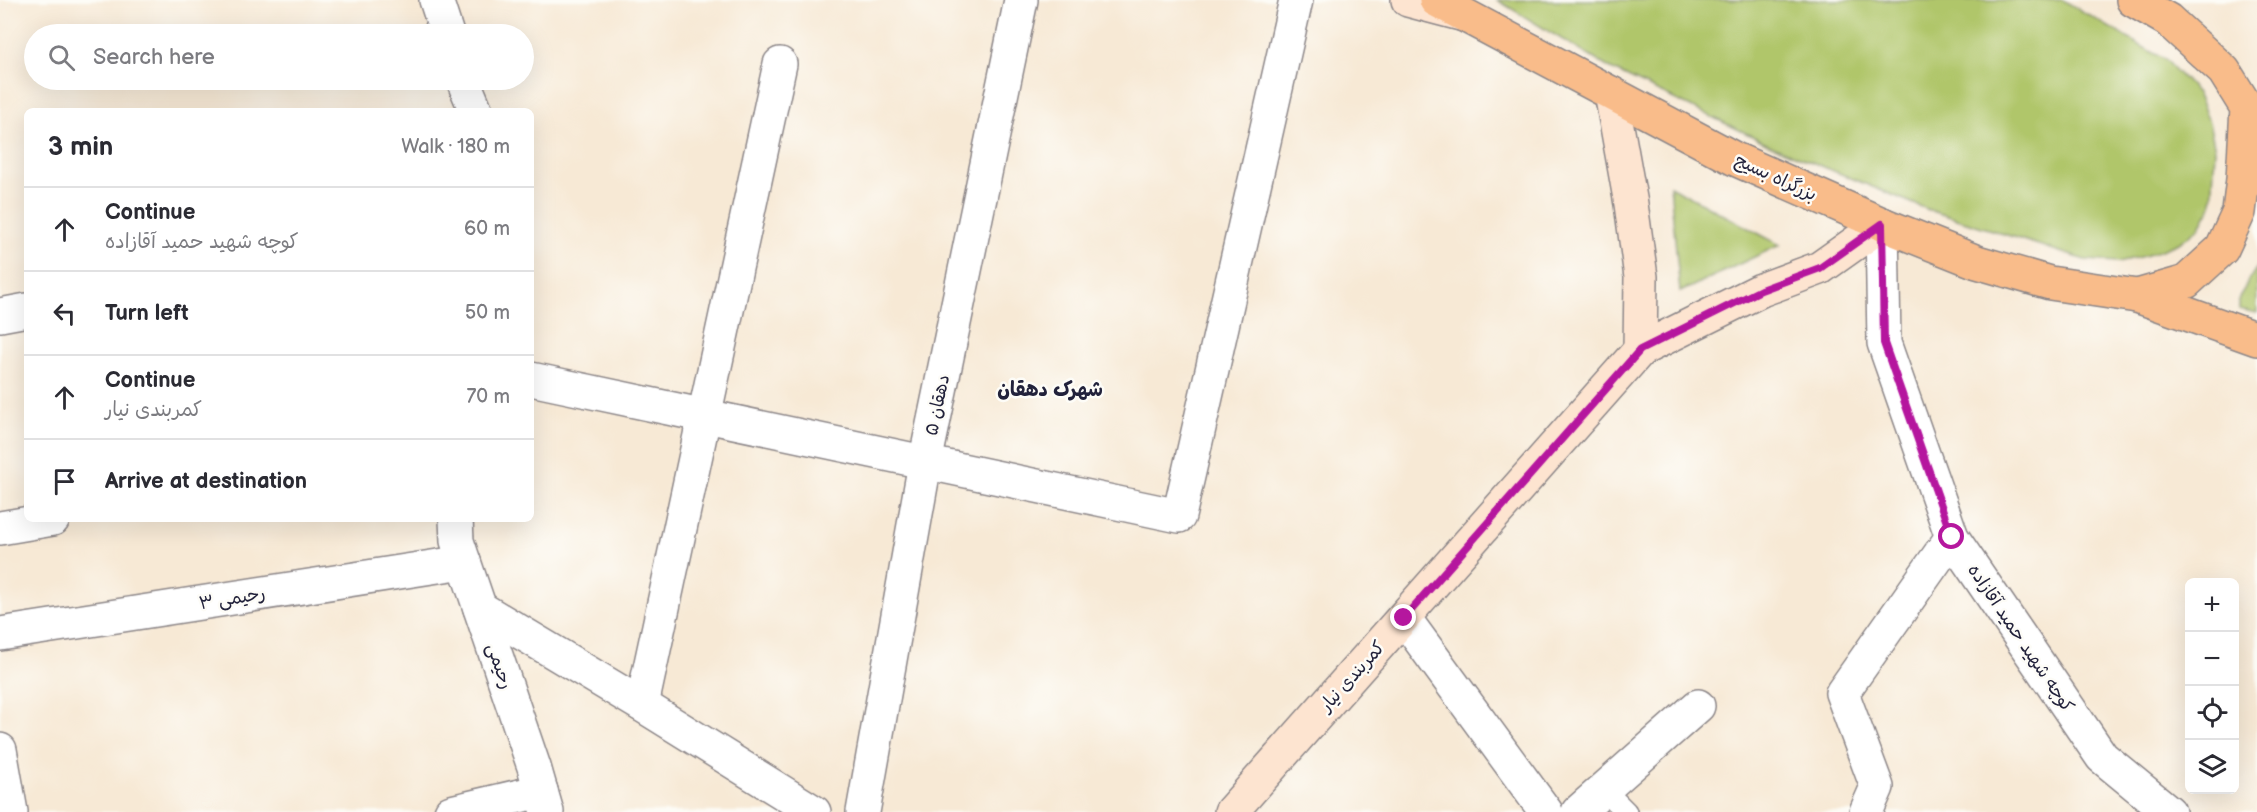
<!DOCTYPE html>
<html lang="en">
<head>
<meta charset="utf-8">
<style>
	:root { --surface:#fff; --page:#f2f2f3; --text:#2b2b33; --muted:#7c7c81; --line:#e1e1e2 }
	body { margin:0; font-family:"Balsamiq Sans","Playpen Sans Arabic",sans-serif; background:var(--page); color:var(--text) }
	.controls { position:absolute; right:18px; bottom:18px; display:grid; overflow:hidden; border-radius:9px; box-shadow:0 6px 24px #0002 }
	.controls button { width:54px; height:54px; display:grid; place-items:center; padding:0; border:0; border-bottom:2px solid var(--line); background:var(--surface); color:var(--text); font:30px sans-serif }
	.stop { position:absolute; width:18px; height:18px; margin:-14px; border:4px solid #b5179e; border-radius:50%; background:#fff }
	.stop.end { background:#b5179e; border-color:#fff; box-shadow:0 2px 6px #0008 }
	.list { margin:0; padding:0; list-style:none }
	h2 { display:flex; justify-content:space-between; align-items:center; height:78px; margin:0; padding:0 24px; font-size:26px }
	h2 small { font-size:20px; font-weight:400; color:var(--muted) }
	.list li { display:grid; grid-template-columns:39px 1fr auto; gap:18px; align-items:center; box-sizing:border-box; height:84px; padding:0 24px; border-top:2px solid var(--line) }
	.list b { display:block; font-size:22px; white-space:nowrap }
	.list p { margin:0; font-size:20px; white-space:nowrap; color:var(--muted) }
	.list em { font-size:20px; font-style:normal; color:var(--muted) }
	.icon { flex:none; width:33px; height:33px; fill:none; stroke:currentColor; stroke-width:2; stroke-linecap:round; stroke-linejoin:round }
	.map { position:relative; flex:none; width:2257px; height:812px; overflow:hidden }
	.search { position:absolute; background:var(--surface); box-shadow:0 6px 24px #0002; left:24px; top:24px; width:510px; height:66px; display:flex; align-items:center; gap:15px; box-sizing:border-box; padding:0 21px; border-radius:33px; color:var(--muted); font-size:22px }
	.panel { position:absolute; background:var(--surface); box-shadow:0 6px 24px #0002; left:24px; top:108px; width:510px; height:414px; border-radius:9px }
	.map>svg:first-child { display:block }
	.green { fill:#b0c66a; stroke:#697452; stroke-width:1.5 }
	.lines { fill:none; stroke-linecap:round; stroke-linejoin:round }
	.lane-casing { stroke:#8c8688; stroke-width:24 }
	.street-casing { stroke:#8c8688; stroke-width:36 }
	.secondary-casing { stroke:#8c8688; stroke-width:36 }
	.highway-casing { stroke:#8c8688; stroke-width:36 }
	.lane { stroke:#fff; stroke-width:21 }
	.street { stroke:#fff; stroke-width:33 }
	.secondary { stroke:#fde4d0; stroke-width:33 }
	.highway { stroke:#f9bc8a; stroke-width:33 }
	.route { stroke:#b5179e; stroke-width:8 }
	.labels { text-anchor:middle; stroke-width:5; stroke-linejoin:round; paint-order:stroke }
	.street-label { font-size:18px; fill:#22223b; stroke:#fdfcf7 }
	.neighbourhood-label { font-size:20px; font-weight:bold; fill:#22223b; stroke:#fdfcf7 }
</style>
</head>
<body>
<div class="map">
<svg width="2257" height="812" viewBox="0 0 2257 812">
	<rect width="100%" height="100%" fill="#fdfcf7"/>
	<filter id="ink" filterUnits="userSpaceOnUse"><feTurbulence type="fractalNoise" baseFrequency=".0167" numOctaves="2"/><feDisplacementMap in="SourceGraphic" scale="12" xChannelSelector="R" yChannelSelector="G"/><feConvolveMatrix kernelMatrix="1 2 1 2 8 2 1 2 1" color-interpolation-filters="sRGB"/></filter>
	<filter id="wash" filterUnits="userSpaceOnUse"><feTurbulence type="fractalNoise" baseFrequency=".008" numOctaves="4" result="noise"/><feDisplacementMap in="SourceGraphic" scale="24" xChannelSelector="R" yChannelSelector="G"/><feGaussianBlur stdDeviation="1.35" result="paint"/><feColorMatrix in="noise" values="0 0 0 0 0 0 0 0 0 0 0 0 0 0 0 0 0 1.4 0 .05"/><feComposite in="paint" operator="in"/></filter>
	<g filter="url(#wash)">
		<rect width="100%" height="100%" fill="#f7e9d5"/>
		<g class="green">
			<polygon points="1497,0 2063,0 2167,61 2197,93 2209,122 2215,149 2212,205 2200,227 2179,243 2148,255 2119,262 2085,260 1929,210 1775,147 1611,69"/>
			<polygon points="1670,186 1780,245 1680,292"/>
			<polygon points="2257,268 2257,313 2239,309 2239,297"/>
		</g>
	</g>
	<g filter="url(#ink)">
		<g class="lines">
			<defs>
				<polyline id="lane" points="1603,789 1626,812"/>
				<g id="street">
					<polyline points="436,0 447,34"/>
					<polyline points="463,80 476,111"/>
					<polyline points="1882,224 1884,343 1952,537 2102,757 2169,812"/>
					<polyline points="0,315 27,310"/>
					<polyline points="531,379 1179,516 1296,0"/>
					<polyline points="456,519 457,541 534,767 547,812"/>
					<polyline points="0,528 53,519"/>
					<polyline points="480,608 642,705 814,812"/>
					<polyline points="1404,618 1546,812"/>
					<polyline points="0,634 464,562"/>
					<polyline points="642,705 780,64"/>
					<polyline points="0,750 11,812"/>
					<polyline points="451,812 541,791"/>
					<polyline points="863,812 925,463 1021,0"/>
					<polyline points="1578,812 1698,706"/>
					<polyline points="1866,812 1877,787 1842,693 1952,537"/>
				</g>
				<g id="secondary">
					<polyline points="1408,0 1461,14"/>
					<polyline points="1611,93 1631,204 1641,277 1640,350"/>
					<polyline points="1231,812 1640,350 1761,290 1820,268 1882,224"/>
				</g>
				<g id="highway">
					<polyline points="1436,0 1735,159 1882,224 1977,262 2050,283 2137,296 2257,339"/>
					<polyline points="2133,0 2168,20 2224,71 2247,108 2243,179 2239,212 2222,249 2186,282 2137,296"/>
				</g>
			</defs>
			<use href="#lane" class="lane-casing"/>
			<use href="#street" class="street-casing"/>
			<use href="#secondary" class="secondary-casing"/>
			<use href="#highway" class="highway-casing"/>
			<use href="#lane" class="lane"/>
			<use href="#street" class="street"/>
			<use href="#secondary" class="secondary"/>
			<use href="#highway" class="highway"/>
		</g>
	</g>
	<g class="lines" filter="url(#ink)">
		<polyline class="route" points="1404,618 1640,350 1761,290 1820,268 1882,224 1884,343 1952,537"/>
	</g>
	<g class="labels">
		<g class="street-label">
			<text transform="translate(1776 177) rotate(25)" y="6">بزرگراه بسیج</text>
			<text transform="translate(937 405) rotate(-78)" y="6">دهقان ۵</text>
			<text transform="translate(232 598) rotate(-9)" y="6">رحیمی ۳</text>
			<text transform="translate(2021 638) rotate(56)" y="6">کوچه شهید حمید آقازاده</text>
			<text transform="translate(500 666) rotate(71)" y="6">رحیمی</text>
			<text transform="translate(1352 676) rotate(-48)" y="6">کمربندی نیار</text>
		</g>
		<g class="neighbourhood-label">
			<text x="1050" y="396">شهرک دهقان</text>
		</g>
	</g>
</svg>
<div class="controls">
<button>+</button>
<button>−</button>
<button><svg class="icon" aria-label="locate" viewBox="0 0 24 24"><circle cx="12" cy="12" r="6"/><path d="M12 2v4M12 18v4M2 12h4M18 12h4"/></svg></button>
<button><svg class="icon" aria-label="layers" viewBox="0 0 24 24"><path d="M12 4l9 5-9 5-9-5zM3 14l9 5 9-5"/></svg></button>
</div>
<div class="stop" style="left:1952px;top:537px"></div>
<div class="stop end" style="left:1404px;top:618px"></div>
<div class="search"><svg class="icon" aria-label="search" viewBox="0 0 24 24"><circle cx="10" cy="10" r="6"/><path d="M15 15l6 6"/></svg>Search here</div>
<section class="panel">
<h2>3 min<small>Walk · 180 m</small></h2>
<ul class="list">
<li><svg class="icon" aria-label="ahead" viewBox="0 0 24 24"><path d="M12 20V5M6 11l6-6 6 6"/></svg><div><b>Continue</b><p>کوچه شهید حمید آقازاده</p></div><em>60 m</em></li>
<li><svg class="icon" aria-label="left" viewBox="0 0 24 24"><path d="M17 20v-9H6M10 6l-5 5 5 5"/></svg><div><b>Turn left</b></div><em>50 m</em></li>
<li><svg class="icon" aria-label="ahead" viewBox="0 0 24 24"><path d="M12 20V5M6 11l6-6 6 6"/></svg><div><b>Continue</b><p>کمربندی نیار</p></div><em>70 m</em></li>
<li><svg class="icon" aria-label="arrive" viewBox="0 0 24 24"><path d="M6 21V4h12l-3 4 3 4H6"/></svg><div><b>Arrive at destination</b></div></li>
</ul>
</section>
</div>
</body>
</html>
